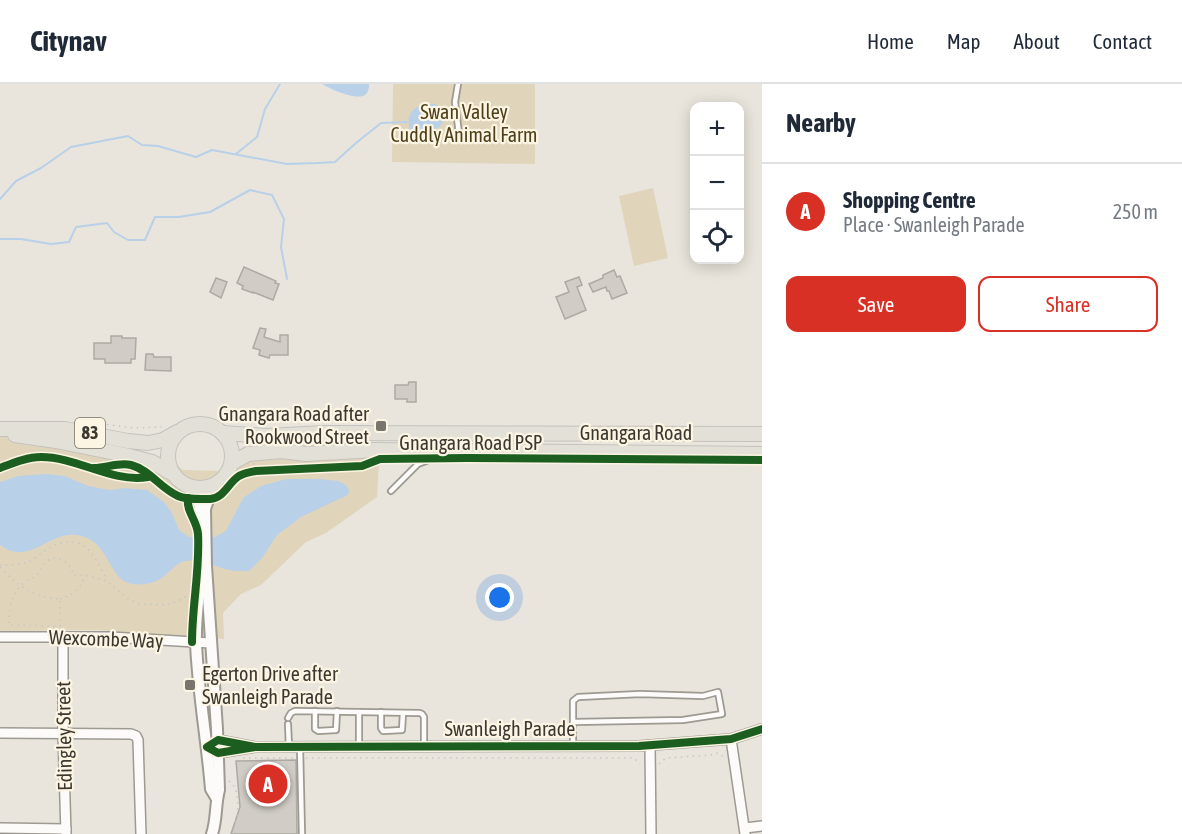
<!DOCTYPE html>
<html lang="en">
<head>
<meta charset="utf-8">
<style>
	:root { --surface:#fff; --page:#f2f2f3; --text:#1f2937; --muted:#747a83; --line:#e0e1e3; --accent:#d93025 }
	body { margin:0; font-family:"Asap Condensed",sans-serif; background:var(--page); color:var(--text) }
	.controls { position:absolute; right:18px; top:18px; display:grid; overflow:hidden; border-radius:12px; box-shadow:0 3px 15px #0003 }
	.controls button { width:54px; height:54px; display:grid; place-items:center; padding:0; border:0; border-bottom:2px solid var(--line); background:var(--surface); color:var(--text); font:30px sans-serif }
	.you { position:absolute; left:500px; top:514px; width:21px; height:21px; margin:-15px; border:4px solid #fff; border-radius:50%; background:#1a73e8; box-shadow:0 0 0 9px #1a73e833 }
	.badge { display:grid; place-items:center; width:39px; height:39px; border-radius:50%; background:var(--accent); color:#fff; font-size:20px; font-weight:700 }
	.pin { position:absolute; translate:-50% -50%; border:3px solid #fff; box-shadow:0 2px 6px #0006 }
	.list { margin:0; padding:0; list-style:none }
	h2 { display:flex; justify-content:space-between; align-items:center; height:78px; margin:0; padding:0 24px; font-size:26px }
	h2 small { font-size:20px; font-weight:400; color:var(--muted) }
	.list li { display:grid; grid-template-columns:39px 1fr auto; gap:18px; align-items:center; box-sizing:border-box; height:96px; padding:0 24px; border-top:2px solid var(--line) }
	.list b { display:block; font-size:22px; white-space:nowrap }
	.list p { margin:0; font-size:20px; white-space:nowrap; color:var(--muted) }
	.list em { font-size:20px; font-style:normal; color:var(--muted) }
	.actions { display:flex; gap:12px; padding:18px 24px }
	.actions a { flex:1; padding:14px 0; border:2px solid var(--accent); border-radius:12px; text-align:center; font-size:21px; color:var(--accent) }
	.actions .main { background:var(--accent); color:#fff }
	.icon { flex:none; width:33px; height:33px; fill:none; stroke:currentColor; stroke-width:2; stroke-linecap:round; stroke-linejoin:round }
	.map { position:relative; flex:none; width:762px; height:750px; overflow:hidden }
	header { display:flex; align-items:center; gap:36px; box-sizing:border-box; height:84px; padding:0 30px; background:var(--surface); border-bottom:2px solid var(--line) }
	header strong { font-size:28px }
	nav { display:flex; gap:33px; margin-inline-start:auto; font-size:21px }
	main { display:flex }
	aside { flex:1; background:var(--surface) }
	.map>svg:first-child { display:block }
	.green { fill:#e0d5bb }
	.water { fill:#b9d0e9 }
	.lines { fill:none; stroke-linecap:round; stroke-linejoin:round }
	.stream { stroke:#b9d0e9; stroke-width:2 }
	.building { fill:#d1cdc6; stroke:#adaaa3; stroke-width:1.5 }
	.service-casing { stroke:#9d9a92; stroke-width:8 }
	.minor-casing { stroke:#9d9a92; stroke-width:12 }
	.tertiary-casing { stroke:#9d9a92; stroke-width:14 }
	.primary-casing { stroke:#c5c2be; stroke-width:16 }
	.path { stroke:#c7c7c2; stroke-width:1.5; stroke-dasharray:1.5 4.5; stroke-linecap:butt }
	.service { stroke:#fcfbfa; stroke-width:4.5 }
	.minor { stroke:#fcfbfa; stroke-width:9 }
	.tertiary { stroke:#fcfbfa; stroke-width:10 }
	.primary { stroke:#e3e0d7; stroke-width:14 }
	.cycleway-casing { stroke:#fdf5e3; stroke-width:11 }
	.cycleway { stroke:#1b5e20; stroke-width:8 }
	.poi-dot { fill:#78756d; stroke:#fdf5e3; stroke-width:2 }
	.labels { text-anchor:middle; stroke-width:4.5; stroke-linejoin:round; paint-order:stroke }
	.shield { fill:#fdf5e3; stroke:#757166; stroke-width:1.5 }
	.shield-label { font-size:18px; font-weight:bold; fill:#3b3831 }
	.park-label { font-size:20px; fill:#4e3f18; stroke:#fdf5e3 }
	.poi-label { font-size:20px; fill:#3b3831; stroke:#fdf5e3; text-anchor:end }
	.street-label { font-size:20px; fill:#3b3831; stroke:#fdf5e3 }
</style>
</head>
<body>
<header>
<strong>Citynav</strong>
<nav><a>Home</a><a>Map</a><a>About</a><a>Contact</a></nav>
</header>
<main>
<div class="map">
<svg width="762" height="750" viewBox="0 0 762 750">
	<rect width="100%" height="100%" fill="#e9e5dc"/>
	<g class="green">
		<polygon points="393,0 535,0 535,80 392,78"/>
		<polygon points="653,104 668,174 634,182 619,112"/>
		<polygon points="0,349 55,353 141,367 168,375 183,386 224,387 232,379 268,367 299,360 340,356 365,366 379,379 377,413 326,449 306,458 261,501 241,510 223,529 224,555 98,546 0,547"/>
	</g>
	<g class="water">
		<path d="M322,0H369C369,3 369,7 366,10C359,18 330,5 322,0Z"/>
		<path d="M426,20H435L446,27C446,47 425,51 410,45C405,31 413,23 426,20Z"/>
		<path d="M46,390L65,392L88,402L110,406L125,404L147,406L164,418L172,429L179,446L189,453H215L226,447L243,414L261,402L286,395H320L338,397L346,401L349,406L348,411L301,433L277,451L262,474L249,487C245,487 240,487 235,487C218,485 204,474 186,477C176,478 169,490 160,495C152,500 138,502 129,499C108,494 109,455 77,451C49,447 29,483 0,461V398L19,392Z"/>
	</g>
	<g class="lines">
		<g class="stream">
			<polyline points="236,70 257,53 265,25 280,0"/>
			<polyline points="0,115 16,97 41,84 71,63 128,52 142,61 158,62 196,73 212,66 287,80 318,79 335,78 356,59 381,39 407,38"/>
			<polyline points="0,155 21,155 51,160 69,158 76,143 107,139 114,148 128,156 145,156 155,133 179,133 210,128 250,106 272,111 284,135 281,163 287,195"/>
		</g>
	</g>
	<g class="building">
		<polygon points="244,183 276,197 275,199 279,200 273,216 253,208 253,209 242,205 243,202 237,199"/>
		<polygon points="614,186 617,193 620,192 627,209 612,215 609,207 607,207 606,203 593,208 589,200 603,194 603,191"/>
		<polygon points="579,193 582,201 577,203 586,226 565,235 556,213 569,208 565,198"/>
		<polygon points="216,194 227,198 221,214 210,208"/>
		<polygon points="260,244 266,245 264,253 280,258 280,251 288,251 288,271 270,271 269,274 259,271 260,266 253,264"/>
		<polygon points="111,252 122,252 122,254 136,254 135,275 131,275 131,279 105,279 105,275 94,275 94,259 111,259"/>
		<polygon points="146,270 153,270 154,273 171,273 171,287 145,286"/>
		<polygon points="409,298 416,298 416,318 407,318 407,315 395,315 395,301 408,301"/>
		<polygon points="296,676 297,750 231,750 240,723 236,677"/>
	</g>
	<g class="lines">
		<defs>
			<g id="service">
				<polyline points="458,0 455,18 459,50"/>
				<polyline points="391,407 418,380 431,375 435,366 437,351"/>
				<polyline points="315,627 315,645 318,647 336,646 337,627"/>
				<polyline points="381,628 381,644 383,647 402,646 403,629"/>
				<polyline points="288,634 291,629 295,627 420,629 422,630 424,633 424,662"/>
				<polyline points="288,640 289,663"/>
				<polyline points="359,662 359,628"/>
				<polyline points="573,662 573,617 578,613 640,610 703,612 718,608 722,630 683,636 574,638"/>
				<polyline points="300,663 302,750"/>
			</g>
			<g id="minor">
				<polyline points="0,553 111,553 211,559"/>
				<polyline points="63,553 63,650 66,750"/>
				<polyline points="0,649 131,650 136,652 138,656 141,750"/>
				<polyline points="731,655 745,750"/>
				<polyline points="650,661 651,750"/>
				<polyline points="255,663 218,656 207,663 218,669 255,663 639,662 731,655 762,645"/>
				<polyline points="0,744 66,745"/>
				<polyline points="745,744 762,742"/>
			</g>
			<g id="tertiary">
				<path d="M189,403C197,412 200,420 201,432"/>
				<path d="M201,490C199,513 195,536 196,559C198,608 207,656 211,705L217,715"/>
				<path d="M212,750C217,735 215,721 219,706L217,645L206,482L205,425L210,410L220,398"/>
			</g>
			<g id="primary">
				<circle cx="200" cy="372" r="32"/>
				<polyline points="0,345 65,345 128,357 148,359 163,356 177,348"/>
				<polyline points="222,349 267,352 325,349 762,350"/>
				<polyline points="15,351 56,357 125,371 152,378 172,389"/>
				<polyline points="232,379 248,370 281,367 306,370 375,366 762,370"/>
			</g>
		</defs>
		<use href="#service" class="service-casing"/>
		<use href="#minor" class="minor-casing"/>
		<use href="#tertiary" class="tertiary-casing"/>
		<use href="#primary" class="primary-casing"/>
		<g class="path">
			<polyline points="182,338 201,335 218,339"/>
			<polyline points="95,339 134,344 162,343"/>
			<polyline points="254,379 254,387"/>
			<polyline points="148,393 151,389"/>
			<path d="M0,481C9,481 20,481 28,478C36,475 41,468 48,465C82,445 93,469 107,496"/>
			<path d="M0,483C18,502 34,514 60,515V542L9,541C9,525 11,509 25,498C28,495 35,494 37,491C41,487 41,483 45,479C56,468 71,477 73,491H85L107,497L128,515L140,520L165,521L178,517L190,510"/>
			<path d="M60,515C73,511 81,505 85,491"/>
			<polyline points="243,674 295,674"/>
			<polyline points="306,674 634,674 640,680"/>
			<polyline points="659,680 666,674 711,671 718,669 725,674"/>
			<path d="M229,697C231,699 234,701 235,704C241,716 236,739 233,750"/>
		</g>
		<use href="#service" class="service"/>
		<use href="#minor" class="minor"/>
		<use href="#tertiary" class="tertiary"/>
		<use href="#primary" class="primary"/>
		<defs>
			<g id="cycleway">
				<path d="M0,384C13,379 27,373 41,373C78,373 111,399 148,393"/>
				<path d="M94,384C106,384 119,378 131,381C150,386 160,404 178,412C187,416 200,415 210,415C224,414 228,399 239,392C244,389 250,388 256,387L362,382L380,375L467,374L762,376"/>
				<path d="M188,414C186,428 197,436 198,450C200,486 192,522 192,558"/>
				<polyline points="255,663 218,656 207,663 218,669 255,663 639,662 731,655 762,645"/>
			</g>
		</defs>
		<use href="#cycleway" class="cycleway-casing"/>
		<use href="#cycleway" class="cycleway"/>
	</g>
	<g class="poi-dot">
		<rect x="375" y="336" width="12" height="12" rx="3"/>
		<rect x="184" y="595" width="12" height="12" rx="3"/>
	</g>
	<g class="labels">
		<rect class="shield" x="75" y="334" width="30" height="30" rx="4.5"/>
		<g class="shield-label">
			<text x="90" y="355">83</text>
		</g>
		<g class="park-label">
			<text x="464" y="35">Swan Valley<tspan x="464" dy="23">Cuddly Animal Farm</tspan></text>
		</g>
		<g class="poi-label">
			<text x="369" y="337">Gnangara Road after<tspan x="369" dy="23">Rookwood Street</tspan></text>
			<text x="202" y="597" text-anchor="start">Egerton Drive after<tspan x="202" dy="23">Swanleigh Parade</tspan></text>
		</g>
		<g class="street-label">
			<text x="636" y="356">Gnangara Road</text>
			<text x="471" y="366">Gnangara Road PSP</text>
			<text transform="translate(106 555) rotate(2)" y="7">Wexcombe Way</text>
			<text x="510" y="652">Swanleigh Parade</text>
			<text transform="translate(64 652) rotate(-91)" y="7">Edingley Street</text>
		</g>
	</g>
</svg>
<div class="controls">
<button>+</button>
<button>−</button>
<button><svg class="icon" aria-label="locate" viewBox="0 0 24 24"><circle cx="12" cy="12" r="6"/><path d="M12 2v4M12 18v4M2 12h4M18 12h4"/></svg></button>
</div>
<div class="you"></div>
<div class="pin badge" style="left:268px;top:700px">A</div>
</div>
<aside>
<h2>Nearby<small></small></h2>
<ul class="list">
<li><span class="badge">A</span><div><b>Shopping Centre</b><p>Place · Swanleigh Parade</p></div><em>250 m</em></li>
</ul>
<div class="actions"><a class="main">Save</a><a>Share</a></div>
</aside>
</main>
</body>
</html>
